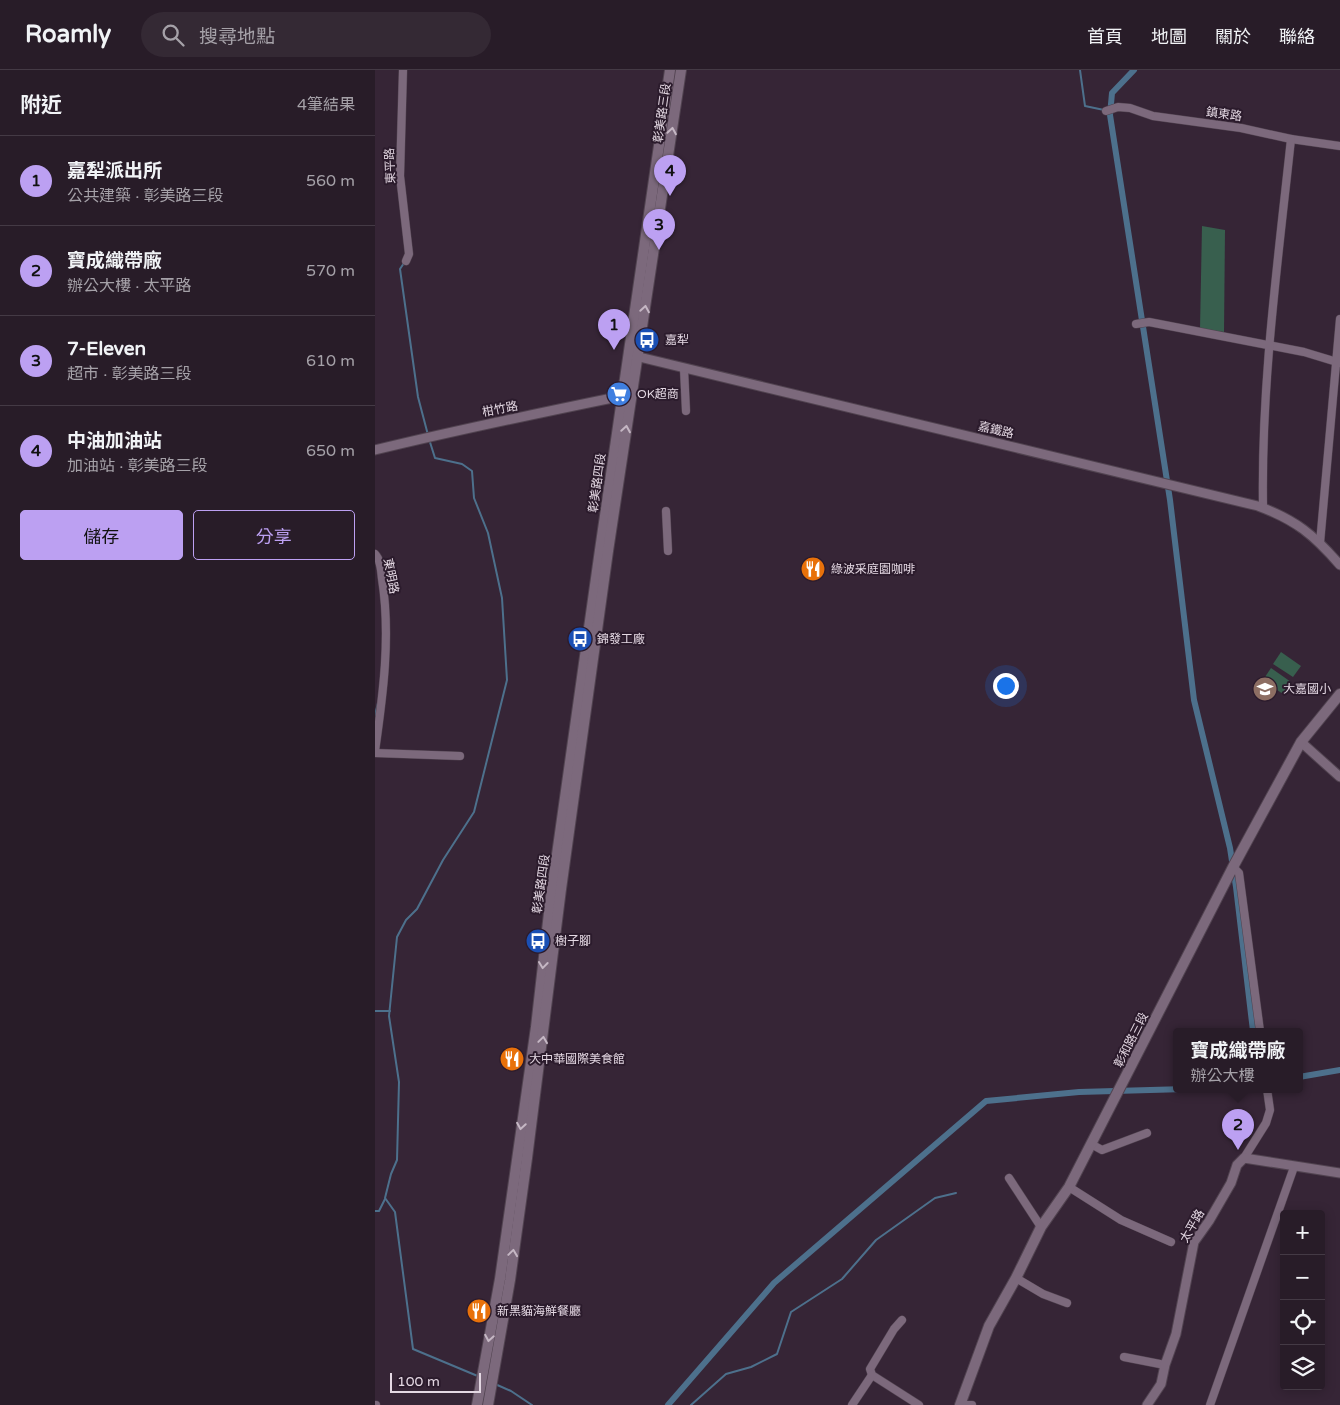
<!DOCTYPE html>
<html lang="zh-TW">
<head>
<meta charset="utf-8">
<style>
	:root { --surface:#281c28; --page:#342934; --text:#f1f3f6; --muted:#a5a1a8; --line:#443a45; --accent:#bca0f2 }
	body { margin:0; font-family:"Varela Round","Noto Sans TC",sans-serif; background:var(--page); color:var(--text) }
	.controls { position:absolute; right:15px; bottom:15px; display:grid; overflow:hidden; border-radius:5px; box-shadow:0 2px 12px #0003 }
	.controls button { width:45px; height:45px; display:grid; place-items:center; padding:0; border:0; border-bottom:1px solid var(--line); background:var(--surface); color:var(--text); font:25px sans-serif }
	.scale { position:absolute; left:15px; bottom:12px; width:91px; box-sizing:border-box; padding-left:5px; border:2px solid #e4d8e3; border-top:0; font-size:14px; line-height:18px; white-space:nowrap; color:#e4d8e3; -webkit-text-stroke:4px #2b1b2c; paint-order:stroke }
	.you { position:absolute; left:630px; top:615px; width:18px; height:18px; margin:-12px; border:4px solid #fff; border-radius:50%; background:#1a73e8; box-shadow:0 0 0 8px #1a73e833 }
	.badge { display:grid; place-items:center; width:32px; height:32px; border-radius:50%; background:var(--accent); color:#111; font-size:16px; font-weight:700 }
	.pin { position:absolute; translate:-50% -41px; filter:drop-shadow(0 1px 2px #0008) }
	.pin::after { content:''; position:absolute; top:26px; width:18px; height:15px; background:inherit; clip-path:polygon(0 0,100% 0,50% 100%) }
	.popup { position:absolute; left:798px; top:958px; width:130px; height:65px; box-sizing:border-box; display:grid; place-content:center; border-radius:5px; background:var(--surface); filter:drop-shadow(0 1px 4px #0005); font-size:16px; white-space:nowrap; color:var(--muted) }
	.popup b { font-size:19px; color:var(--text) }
	.popup::after { content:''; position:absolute; left:50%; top:100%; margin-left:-10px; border:10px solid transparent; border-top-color:var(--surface) }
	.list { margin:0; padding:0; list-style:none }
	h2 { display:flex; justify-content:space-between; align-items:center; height:65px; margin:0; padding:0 20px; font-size:21px }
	h2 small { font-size:16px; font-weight:400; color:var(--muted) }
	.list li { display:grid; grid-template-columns:32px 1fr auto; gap:15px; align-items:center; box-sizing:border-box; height:90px; padding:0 20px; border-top:1px solid var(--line) }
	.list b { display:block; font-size:19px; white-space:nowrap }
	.list p { margin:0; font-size:16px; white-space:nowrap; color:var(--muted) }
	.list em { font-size:16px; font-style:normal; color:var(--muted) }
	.actions { display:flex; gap:10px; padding:15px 20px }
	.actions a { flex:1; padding:11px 0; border:1px solid var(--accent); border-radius:5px; text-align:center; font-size:18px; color:var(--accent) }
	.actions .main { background:var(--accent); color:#111 }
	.icon { flex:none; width:28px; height:28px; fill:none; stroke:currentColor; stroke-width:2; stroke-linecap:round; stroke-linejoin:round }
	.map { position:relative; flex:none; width:965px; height:1335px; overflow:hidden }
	header { display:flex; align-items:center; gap:30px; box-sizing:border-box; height:70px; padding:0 25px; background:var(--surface); border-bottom:1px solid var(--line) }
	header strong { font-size:24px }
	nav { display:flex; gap:28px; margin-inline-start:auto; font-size:18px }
	.search { width:350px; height:45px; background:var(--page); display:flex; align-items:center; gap:12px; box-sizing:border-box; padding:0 18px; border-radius:28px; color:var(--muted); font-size:19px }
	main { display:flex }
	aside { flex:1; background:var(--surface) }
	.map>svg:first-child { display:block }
	.green { fill:#385f4e }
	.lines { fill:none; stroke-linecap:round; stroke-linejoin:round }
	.stream { stroke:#4d708c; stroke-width:2 }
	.canal { stroke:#4d708c; stroke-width:6 }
	.minor-casing { stroke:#514350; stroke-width:9 }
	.tertiary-casing { stroke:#514350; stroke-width:11 }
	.secondary-casing { stroke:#514350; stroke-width:12 }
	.minor { stroke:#7c697c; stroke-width:8 }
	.tertiary { stroke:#7c697c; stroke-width:9 }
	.secondary { stroke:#7c697c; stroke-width:10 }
	.oneway { stroke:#c5b7c4 }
	.labels { text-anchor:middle; stroke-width:4; stroke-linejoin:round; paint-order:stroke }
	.street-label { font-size:12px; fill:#e4d8e3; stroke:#2b1b2c }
	.poi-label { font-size:12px; fill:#e4d8e3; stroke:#2b1b2c; text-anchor:start }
</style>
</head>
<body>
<header>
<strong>Roamly</strong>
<div class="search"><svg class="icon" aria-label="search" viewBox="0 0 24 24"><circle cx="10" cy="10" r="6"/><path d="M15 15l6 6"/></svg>搜尋地點</div>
<nav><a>首頁</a><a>地圖</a><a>關於</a><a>聯絡</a></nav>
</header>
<main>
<aside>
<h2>附近<small>4筆結果</small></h2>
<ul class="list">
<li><span class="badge">1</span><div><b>嘉犁派出所</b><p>公共建築 · 彰美路三段</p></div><em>560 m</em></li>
<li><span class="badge">2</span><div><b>寶成織帶廠</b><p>辦公大樓 · 太平路</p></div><em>570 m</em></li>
<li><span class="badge">3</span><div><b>7-Eleven</b><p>超市 · 彰美路三段</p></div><em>610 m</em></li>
<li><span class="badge">4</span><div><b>中油加油站</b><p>加油站 · 彰美路三段</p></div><em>650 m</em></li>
</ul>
<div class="actions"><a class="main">儲存</a><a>分享</a></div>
</aside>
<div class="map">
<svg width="965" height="1335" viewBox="0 0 965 1335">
	<rect width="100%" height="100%" fill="#362536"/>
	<g class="green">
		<polygon points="827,156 850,160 849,262 825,259"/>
		<polygon points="906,582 926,596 918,607 898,594"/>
		<polygon points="896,598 916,612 908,624 888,610"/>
	</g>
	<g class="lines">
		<g class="stream">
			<polyline points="705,0 710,36 729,40"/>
			<polyline points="29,193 25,199 43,327 53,365"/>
			<polyline points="54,369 60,388 87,394 97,401 99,428 113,463 127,528 132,610 99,742 68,790 42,839 31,850 22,867 14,946 24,1012 22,1090 16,1104 10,1128 20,1142 38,1279 105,1307"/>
			<polyline points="0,645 3,633"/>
			<polyline points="0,941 15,941"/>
			<polyline points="0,1141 4,1141 10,1129"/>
			<polyline points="120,1314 136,1321 157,1335"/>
			<polyline points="316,1335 351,1304 376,1297 402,1284 416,1242 467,1209 501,1170 560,1128 581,1123"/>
		</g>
		<g class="canal">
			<polyline points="759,0 737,23 735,45 795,430 819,630 855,778 861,817 878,961"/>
			<polyline points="924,1007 965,1000"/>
			<polyline points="293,1335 399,1213 611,1031 704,1022 811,1019"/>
		</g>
		<defs>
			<g id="minor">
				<polyline points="28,0 25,106 34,184 31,191"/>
				<polyline points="731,41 743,37 755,38 778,46 866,58 916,69 965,76"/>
				<polyline points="761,254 774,252 929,282 965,293"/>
				<polyline points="309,299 311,341"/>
				<path d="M888,437C886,314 903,191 916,69"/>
				<polyline points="291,441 293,481"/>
				<polyline points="945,473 965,249"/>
				<path d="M0,484C6,490 6,501 7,509C16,566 8,625 0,681"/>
				<polyline points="0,683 85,686"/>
				<polyline points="858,797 864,803 885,961"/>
				<polyline points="716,1074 727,1080 772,1063"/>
				<polyline points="869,1088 891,1053 895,1040 892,1019"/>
				<polyline points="634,1108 666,1157"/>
				<polyline points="694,1117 746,1150 796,1172"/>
				<polyline points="641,1208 668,1224 692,1233"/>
				<polyline points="527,1250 519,1259 495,1299 497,1305 544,1335"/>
				<polyline points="749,1287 790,1295"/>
				<polyline points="0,1335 1,1335"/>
				<polyline points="477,1335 497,1305"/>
				<polyline points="586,1335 597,1335"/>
				<polyline points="835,1335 919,1097"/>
			</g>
			<g id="tertiary">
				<path d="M256,285L883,436C921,450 939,465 965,495"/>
				<path d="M0,380C82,360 164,343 247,326L254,327"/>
				<polyline points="926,672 965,707"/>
				<polyline points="772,1335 786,1314 790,1295 801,1264 819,1172 834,1151 856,1113 862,1095 869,1088 965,1103"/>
			</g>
			<g id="secondary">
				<polyline points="102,1335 125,1209 161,957 175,834 225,480 295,0"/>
				<polyline points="113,1335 135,1210 152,1088 186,819 233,481 306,0"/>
				<polyline points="585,1335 614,1256 641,1208 666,1157 694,1117 858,797 926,672 965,624"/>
			</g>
		</defs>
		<use href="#minor" class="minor-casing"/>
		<use href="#tertiary" class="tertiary-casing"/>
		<use href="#secondary" class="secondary-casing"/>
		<use href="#minor" class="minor"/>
		<use href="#tertiary" class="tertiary"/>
		<use href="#secondary" class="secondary"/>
	</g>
	<defs><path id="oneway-chevron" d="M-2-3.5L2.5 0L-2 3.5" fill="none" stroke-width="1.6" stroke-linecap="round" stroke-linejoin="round" transform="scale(1.25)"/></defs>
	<g class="oneway">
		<use href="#oneway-chevron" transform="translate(297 61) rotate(-81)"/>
		<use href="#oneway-chevron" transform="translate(270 239) rotate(-81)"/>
		<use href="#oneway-chevron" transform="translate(251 359) rotate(-81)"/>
		<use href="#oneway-chevron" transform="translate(168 895) rotate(97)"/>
		<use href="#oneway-chevron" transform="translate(168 970) rotate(-82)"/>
		<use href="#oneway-chevron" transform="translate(146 1056) rotate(99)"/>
		<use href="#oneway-chevron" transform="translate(138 1183) rotate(-82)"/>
		<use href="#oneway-chevron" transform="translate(114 1268) rotate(100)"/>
	</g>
	<defs>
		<symbol id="bus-disc" viewBox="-11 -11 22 22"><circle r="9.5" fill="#1a4fb4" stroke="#2b1b2c"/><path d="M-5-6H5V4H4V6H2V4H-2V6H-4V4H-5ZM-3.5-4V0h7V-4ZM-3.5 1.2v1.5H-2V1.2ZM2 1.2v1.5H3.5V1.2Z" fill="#fff"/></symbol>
		<symbol id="supermarket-disc" viewBox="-11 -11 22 22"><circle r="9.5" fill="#3f7fe0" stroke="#2b1b2c"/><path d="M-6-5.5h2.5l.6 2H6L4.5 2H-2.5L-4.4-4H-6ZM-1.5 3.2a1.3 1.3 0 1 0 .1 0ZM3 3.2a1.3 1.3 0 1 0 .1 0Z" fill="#fff"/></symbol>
		<symbol id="restaurant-disc" viewBox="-11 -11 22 22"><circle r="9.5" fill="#e8710a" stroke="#2b1b2c"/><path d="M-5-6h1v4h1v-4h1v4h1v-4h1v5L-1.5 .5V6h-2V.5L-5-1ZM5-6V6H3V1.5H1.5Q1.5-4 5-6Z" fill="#fff"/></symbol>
		<symbol id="school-disc" viewBox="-11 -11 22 22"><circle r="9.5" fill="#8d6e63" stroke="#2b1b2c"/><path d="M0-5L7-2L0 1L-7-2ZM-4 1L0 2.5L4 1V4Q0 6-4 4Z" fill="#fff"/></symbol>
	</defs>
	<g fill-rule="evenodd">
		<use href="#bus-disc" x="258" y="256" width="28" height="28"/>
		<use href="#supermarket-disc" x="230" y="310" width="28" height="28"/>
		<use href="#restaurant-disc" x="424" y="485" width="28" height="28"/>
		<use href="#bus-disc" x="191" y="555" width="28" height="28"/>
		<use href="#school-disc" x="876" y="605" width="28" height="28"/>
		<use href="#bus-disc" x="149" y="857" width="28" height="28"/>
		<use href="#restaurant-disc" x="123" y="975" width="28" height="28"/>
		<use href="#restaurant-disc" x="90" y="1227" width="28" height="28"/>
	</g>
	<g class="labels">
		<g class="street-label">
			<text transform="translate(287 43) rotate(-82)" y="4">彰美路三段</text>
			<text transform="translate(849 44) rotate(8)" y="4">鎮東路</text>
			<text transform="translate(15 96) rotate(-92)" y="4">東平路</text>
			<text transform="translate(125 339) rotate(-11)" y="4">柑竹路</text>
			<text transform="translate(621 360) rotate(13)" y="4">嘉鐵路</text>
			<text transform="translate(222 413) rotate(-82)" y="4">彰美路四段</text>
			<text transform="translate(16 506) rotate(79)" y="4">東明路</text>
			<text transform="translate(166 814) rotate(-82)" y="4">彰美路四段</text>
			<text transform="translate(756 970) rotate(-63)" y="4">彰和路三段</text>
			<text transform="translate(817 1156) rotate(-60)" y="4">太平路</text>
		</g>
		<g class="poi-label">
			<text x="290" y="274">嘉犁</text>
			<text x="262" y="328">OK超商</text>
			<text x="456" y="503">綠波采庭園咖啡</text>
			<text x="222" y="573">錦發工廠</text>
			<text x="908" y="623">大嘉國小</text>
			<text x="180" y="875">樹子腳</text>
			<text x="154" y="993">大中華國際美食館</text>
			<text x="122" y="1245">新黑貓海鮮餐廳</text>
		</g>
	</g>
</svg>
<div class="controls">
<button>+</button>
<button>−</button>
<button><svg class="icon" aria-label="locate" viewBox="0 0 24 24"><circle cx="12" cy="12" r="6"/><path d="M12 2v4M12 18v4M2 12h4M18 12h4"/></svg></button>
<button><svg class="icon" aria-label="layers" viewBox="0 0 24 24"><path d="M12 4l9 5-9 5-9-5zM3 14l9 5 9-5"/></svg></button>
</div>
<div class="scale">100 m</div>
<div class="you"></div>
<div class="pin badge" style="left:239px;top:280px">1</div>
<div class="pin badge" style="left:863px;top:1080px">2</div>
<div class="popup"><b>寶成織帶廠</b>辦公大樓</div>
<div class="pin badge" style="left:284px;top:180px">3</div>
<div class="pin badge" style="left:295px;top:126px">4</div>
</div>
</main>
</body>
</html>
